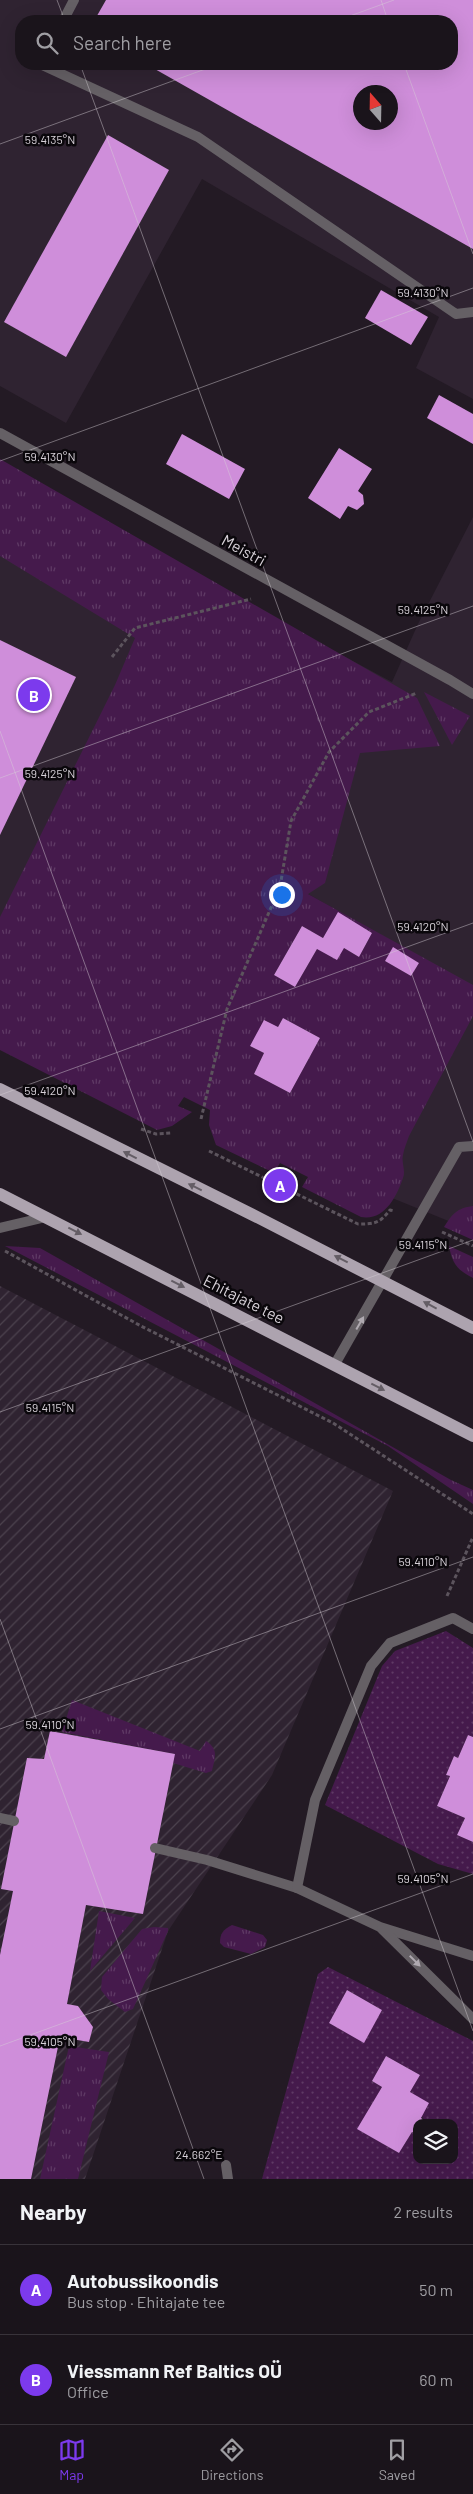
<!DOCTYPE html>
<html lang="en">
<head>
<meta charset="utf-8">
<style>
	:root { --surface:#1a141b; --page:#272128; --text:#f1f3f6; --muted:#9f9ea3; --line:#38333a; --accent:#7c3aed }
	body { margin:0; font-family:Barlow,sans-serif; background:var(--page); color:var(--text) }
	.controls { position:absolute; right:15px; bottom:15px; display:grid; overflow:hidden; border-radius:10px; box-shadow:0 5px 20px #0002 }
	.controls button { width:45px; height:45px; display:grid; place-items:center; padding:0; border:0; border-bottom:1px solid var(--line); background:var(--surface); color:var(--text); font:25px sans-serif }
	.compass { position:absolute; left:353px; top:85px; width:45px; height:45px; border-radius:50%; background:var(--surface); box-shadow:0 5px 20px #0002; rotate:340deg }
	.you { position:absolute; left:281px; top:894px; width:18px; height:18px; margin:-12px; border:4px solid #fff; border-radius:50%; background:#1a73e8; box-shadow:0 0 0 8px #1a73e833 }
	.badge { display:grid; place-items:center; width:32px; height:32px; border-radius:50%; background:var(--accent); color:#fff; font-size:16px; font-weight:700 }
	.pin { position:absolute; translate:-50% -50%; border:2px solid #fff; box-shadow:0 1px 5px #0006 }
	.list { margin:0; padding:0; list-style:none }
	h2 { display:flex; justify-content:space-between; align-items:center; height:65px; margin:0; padding:0 20px; font-size:21px }
	h2 small { font-size:16px; font-weight:400; color:var(--muted) }
	.list li { display:grid; grid-template-columns:32px 1fr auto; gap:15px; align-items:center; box-sizing:border-box; height:90px; padding:0 20px; border-top:1px solid var(--line) }
	.list b { display:block; font-size:19px; white-space:nowrap }
	.list p { margin:0; font-size:16px; white-space:nowrap; color:var(--muted) }
	.list em { font-size:16px; font-style:normal; color:var(--muted) }
	.icon { flex:none; width:28px; height:28px; fill:none; stroke:currentColor; stroke-width:2; stroke-linecap:round; stroke-linejoin:round }
	.map { position:relative; flex:none; width:473px; height:2179px; overflow:hidden }
	.search { position:absolute; background:var(--surface); box-shadow:0 5px 20px #0002; left:15px; right:15px; top:15px; height:55px; display:flex; align-items:center; gap:12px; box-sizing:border-box; padding:0 18px; border-radius:20px; color:var(--muted); font-size:19px }
	.sheet { height:245px; background:var(--surface) }
	nav { display:flex; justify-content:space-around; align-items:center; box-sizing:border-box; height:70px; border-top:1px solid var(--line); background:var(--surface); font-size:14px; color:var(--muted) }
	nav a { display:grid; justify-items:center; gap:2px }
	nav .on { color:var(--accent) }
	.map>svg:first-child { display:block }
	.built { fill:#2f2331; fill-rule:evenodd }
	.industrial { fill:url(#industrial-furrows) }
	.grass { fill:url(#grass-tufts); fill-rule:evenodd }
	.garden { fill:url(#garden-dots); fill-rule:evenodd }
	.building { fill:#cf8eda; fill-rule:evenodd }
	.lines { fill:none; stroke-linecap:round; stroke-linejoin:round }
	.path { stroke:#5c545d; stroke-width:3; stroke-dasharray:4 2.5; stroke-linecap:butt }
	.lane { stroke:#656065; stroke-width:10 }
	.primary { stroke:#ada3af; stroke-width:12 }
	.oneway { fill:#645d65 }
	.oneway2 { fill:#afa9b0 }
	.ticks { fill:none; stroke:#d7d1d8; stroke-width:1; stroke-opacity:0.45 }
	.labels { text-anchor:middle; stroke-width:5; stroke-linejoin:round; paint-order:stroke }
	.street-label { font-size:16px; fill:#d7d1d8; stroke:#0a070b }
	.ticks-label { font-size:12px; text-anchor:middle; fill:#d7d1d8; stroke:#0a070b; stroke-width:5; stroke-linejoin:round; paint-order:stroke }
</style>
</head>
<body>
<div class="map">
<svg width="473" height="2179" viewBox="0 0 473 2179">
	<defs>
		<pattern id="industrial-furrows" width="10" height="10" patternUnits="userSpaceOnUse" patternTransform="scale(1.25)"><rect width="10" height="10" fill="#2f2331"/><path d="M-1 1l2-2M0 10L10 0M9 11l2-2" fill="none" stroke="#4c424e"/></pattern>
		<pattern id="grass-tufts" width="24" height="20" patternUnits="userSpaceOnUse" patternTransform="scale(1.25)"><rect width="24" height="20" fill="#451a4c"/><path d="M3 7l-1-3M5 7V3M7 7l1-3M15 17l-1-3M17 17v-4M19 17l1-3" fill="none" stroke="#5f3a65"/></pattern>
		<pattern id="garden-dots" width="8" height="8" patternUnits="userSpaceOnUse" patternTransform="scale(1.25)"><rect width="8" height="8" fill="#451a4c"/><path d="M2 2h.1M6 6h.1" fill="none" stroke="#5f3a65" stroke-width="1.8" stroke-linecap="round"/></pattern>
	</defs>
	<rect width="100%" height="100%" fill="#231a24"/>
	<g class="built">
		<path d="M0,0H473V399L416,368L439,317L202,179L66,423L0,386ZM21,21H452V64H21ZM360,92H390V122H360Z"/>
		<polygon points="0,472 392,682 418,624 473,517 473,1231 370,1189 472,986 308,894 0,1005"/>
	</g>
	<polygon class="industrial" points="0,1286 393,1491 272,1775 168,1931 85,2179 0,2179"/>
	<g class="grass">
		<path d="M0,459L417,698L440,746L360,753L325,883L308,894L473,985V1016L409,1136C407,1142 404,1148 403,1155C401,1162 406,1171 403,1178C396,1198 384,1221 361,1217L302,1187L308,1177L280,1163L274,1173L216,1145L209,1125L210,1110L184,1097L178,1106L192,1112L172,1126L157,1130L0,1050V917L115,685L135,638L0,556ZM338,913L372,933L359,957L344,948L317,949L295,987L274,975L302,926L323,938ZM393,948L419,963L411,976L385,961ZM283,1018L320,1038L290,1093L254,1074L264,1053L250,1046L278,1027Z"/>
		<polygon points="424,692 470,716 452,745"/>
		<path d="M473,1206V1240L444,1227C452,1214 457,1208 473,1206Z"/>
		<polygon points="5,1246 40,1248 451,1480 473,1490 473,1504 388,1446"/>
		<path d="M449,1246L473,1257V1278C457,1270 452,1263 449,1246Z"/>
		<path d="M72,1700L200,1751L206,1741C219,1749 215,1758 212,1771L206,1773L173,1763L175,1754L62,1732Z"/>
		<polygon points="99,1911 135,1918 90,1971"/>
		<path d="M232,1925L263,1935L267,1940L265,1947L251,1954L224,1947L220,1943C220,1933 223,1930 232,1925Z"/>
		<polygon points="154,1927 168,1928 168,1931 133,2009 125,2012 108,1999 101,1990 102,1977 142,1929"/>
		<polygon points="69,2046 109,2052 78,2179 40,2179"/>
	</g>
	<g class="garden">
		<polygon points="446,1631 473,1648 473,1737 468,1735 458,1758 454,1756 446,1775 450,1776 437,1806 465,1818 457,1835 473,1842 473,1874 438,1864 325,1805 382,1666 395,1651"/>
		<path d="M328,1967L473,2041V2179H262L318,1974ZM347,1990L382,2010L364,2042L329,2023ZM386,2056L420,2075L410,2092C423,2123 420,2123 454,2123V2160H417V2134L412,2132L399,2153L358,2129L382,2087L372,2081Z"/>
	</g>
	<g class="building">
		<path d="M106,0H473V249L146,64H452V21H94ZM360,92H390V122H360Z"/>
		<polygon points="108,135 169,170 66,357 4,322"/>
		<polygon points="381,290 428,317 411,345 365,318"/>
		<polygon points="439,395 473,414 473,444 427,418"/>
		<polygon points="182,434 245,469 229,499 166,464"/>
		<polygon points="339,448 372,469 358,491 363,495 364,504 357,510 348,506 340,519 308,498"/>
		<polygon points="0,640 76,677 0,835"/>
		<polygon points="338,912 372,933 359,957 344,948 337,960 317,949 295,987 274,975 302,926 323,938"/>
		<polygon points="393,947 419,963 411,976 385,961"/>
		<polygon points="283,1018 320,1038 290,1093 254,1074 264,1053 250,1046 264,1020 278,1027"/>
		<polygon points="50,1731 175,1754 143,1914 86,1905 67,2004 78,2006 93,2027 89,2042 60,2037 31,2179 0,2179 0,1955 13,1891 1,1889 27,1758 44,1759"/>
		<polygon points="468,1735 473,1737 473,1842 457,1835 465,1818 437,1806 450,1776 446,1775 454,1756 458,1758"/>
		<polygon points="347,1990 382,2010 364,2043 329,2023"/>
		<polygon points="386,2056 420,2075 410,2092 429,2103 421,2118 429,2123 417,2123 417,2134 412,2132 399,2153 357,2129 382,2087 372,2081"/>
	</g>
	<g class="lines">
		<g class="path">
			<polyline points="112,657 135,628 251,599"/>
			<polyline points="201,1119 227,1009 280,887 291,821 329,752 369,712 417,693"/>
			<polyline points="141,1129 156,1134 172,1133"/>
			<path d="M209,1151L358,1224C375,1224 380,1223 390,1210L394,1211"/>
			<polyline points="442,1232 473,1246"/>
			<polyline points="5,1251 141,1326 333,1423 473,1514"/>
			<polyline points="447,1596 473,1537"/>
		</g>
		<g class="lane">
			<polyline points="63,21 74,0"/>
			<polyline points="40,64 198,137 456,314 473,312"/>
			<polyline points="0,433 450,680 473,694"/>
			<polyline points="0,1228 46,1217"/>
			<polyline points="335,1364 459,1147 473,1146"/>
			<polyline points="0,1818 14,1821"/>
			<polyline points="155,1848 207,1860 297,1888 380,1927 473,1956"/>
			<polyline points="297,1888 315,1800 371,1666 390,1643 453,1618 473,1629"/>
			<polyline points="382,1929 473,2019"/>
			<polyline points="226,2165 228,2179"/>
		</g>
		<g class="primary">
			<polyline points="0,1089 259,1218 473,1328"/>
			<polyline points="0,1194 473,1436"/>
		</g>
	</g>
	<defs><path id="oneway-solid" d="M-6-.8H1V-3.2L6.5 0L1 3.2V.8H-6Z" transform="scale(1.25)"/></defs>
	<g class="oneway">
		<use href="#oneway-solid" transform="translate(130 1155) rotate(-153)"/>
		<use href="#oneway-solid" transform="translate(195 1187) rotate(-154)"/>
		<use href="#oneway-solid" transform="translate(75 1231) rotate(27)"/>
		<use href="#oneway-solid" transform="translate(341 1259) rotate(-153)"/>
		<use href="#oneway-solid" transform="translate(178 1284) rotate(27)"/>
		<use href="#oneway-solid" transform="translate(430 1305) rotate(-152)"/>
		<use href="#oneway-solid" transform="translate(378 1387) rotate(27)"/>
	</g>
	<g class="oneway2">
		<use href="#oneway-solid" transform="translate(360 1323) rotate(-60)"/>
		<use href="#oneway-solid" transform="translate(415 1961) rotate(45)"/>
	</g>
	<path class="ticks" d="M57,0L65,21M381,0L388,21M336,21L394,0M80,64L473,1142M404,64L473,254M0,144L219,64M0,461L473,288M0,731L473,2031M0,778L473,606M0,1095L473,923M0,1412L473,1240M0,1619L204,2179M0,1729L473,1557M0,2046L473,1874"/>
	<g class="labels">
		<g class="street-label">
			<text transform="translate(244 550) rotate(29)" y="6">Meistri</text>
			<text transform="translate(244 1299) rotate(27)" y="6">Ehitajate tee</text>
		</g>
	</g>
	<g class="ticks-label">
		<text x="50" y="144">59.4135°N</text>
		<text x="423" y="297">59.4130°N</text>
		<text x="50" y="461">59.4130°N</text>
		<text x="423" y="614">59.4125°N</text>
		<text x="50" y="778">59.4125°N</text>
		<text x="423" y="931">59.4120°N</text>
		<text x="50" y="1095">59.4120°N</text>
		<text x="423" y="1249">59.4115°N</text>
		<text x="50" y="1412">59.4115°N</text>
		<text x="423" y="1566">59.4110°N</text>
		<text x="50" y="1729">59.4110°N</text>
		<text x="423" y="1883">59.4105°N</text>
		<text x="50" y="2046">59.4105°N</text>
		<text x="199" y="2159">24.662°E</text>
	</g>
</svg>
<div class="controls">
<button><svg class="icon" aria-label="layers" viewBox="0 0 24 24"><path d="M12 4l9 5-9 5-9-5zM3 14l9 5 9-5"/></svg></button>
</div>
<svg class="compass" viewBox="-18 -18 36 36"><path d="M0-13l5 13h-10z" fill="#e53935"/><path d="M0 13l5-13h-10z" fill="#9f9ea3"/></svg>
<div class="you"></div>
<div class="pin badge" style="left:280px;top:1185px">A</div>
<div class="pin badge" style="left:34px;top:695px">B</div>
<div class="search"><svg class="icon" aria-label="search" viewBox="0 0 24 24"><circle cx="10" cy="10" r="6"/><path d="M15 15l6 6"/></svg>Search here</div>
</div>
<section class="sheet">
<h2>Nearby<small>2 results</small></h2>
<ul class="list">
<li><span class="badge">A</span><div><b>Autobussikoondis</b><p>Bus stop · Ehitajate tee</p></div><em>50 m</em></li>
<li><span class="badge">B</span><div><b>Viessmann Ref Baltics OÜ</b><p>Office</p></div><em>60 m</em></li>
</ul>
</section>
<nav>
<a class="on"><svg class="icon" aria-label="map" viewBox="0 0 24 24"><path d="M3 6l6-2 6 2 6-2v14l-6 2-6-2-6 2zM9 4v14M15 6v14"/></svg>Map</a>
<a><svg class="icon" aria-label="directions" viewBox="0 0 24 24"><path d="M12 3l9 9-9 9-9-9zM9 14v-3h6M13 9l2 2-2 2"/></svg>Directions</a>
<a><svg class="icon" aria-label="saved" viewBox="0 0 24 24"><path d="M7 4h10v16l-5-4-5 4z"/></svg>Saved</a>
</nav>
</body>
</html>
